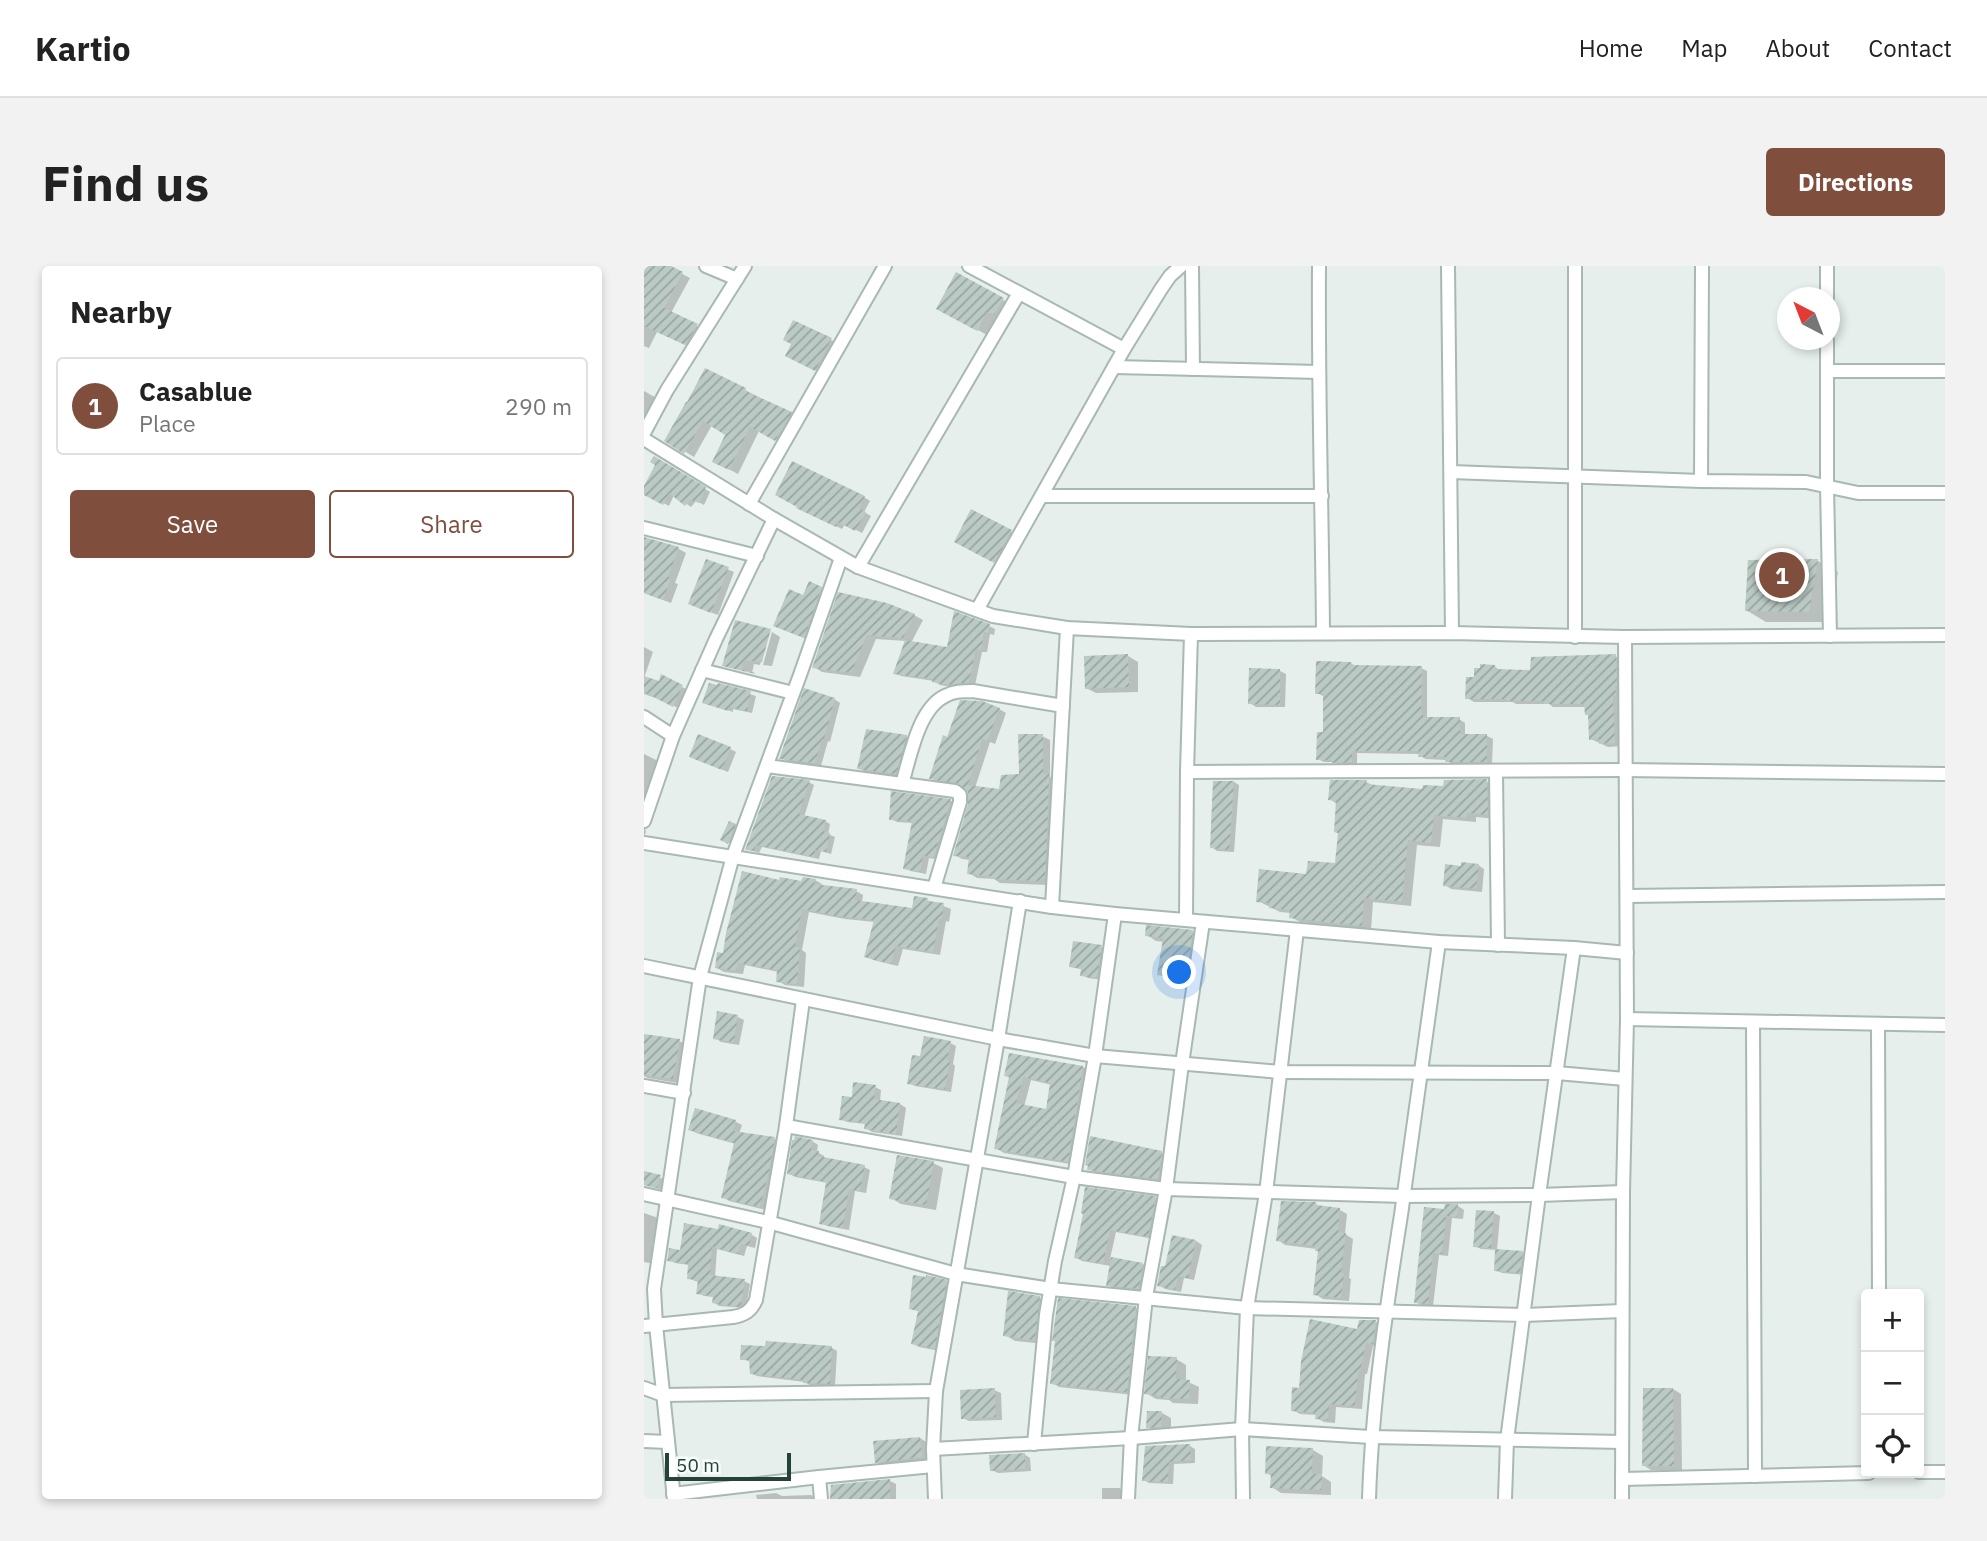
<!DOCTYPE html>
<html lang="en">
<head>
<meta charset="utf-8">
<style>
	:root { --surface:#fff; --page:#f2f2f2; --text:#222; --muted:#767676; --line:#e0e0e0; --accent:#804e3d }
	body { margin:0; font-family:"IBM Plex Sans",sans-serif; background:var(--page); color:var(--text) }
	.controls { position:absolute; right:21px; bottom:21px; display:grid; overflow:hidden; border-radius:7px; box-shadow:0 4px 10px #0003 }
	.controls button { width:63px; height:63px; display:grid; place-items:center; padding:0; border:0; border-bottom:2px solid var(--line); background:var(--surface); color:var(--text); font:35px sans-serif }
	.compass { position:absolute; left:1133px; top:21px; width:63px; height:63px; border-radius:50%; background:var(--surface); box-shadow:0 4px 10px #0003; rotate:318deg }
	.scale { position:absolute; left:21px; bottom:18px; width:126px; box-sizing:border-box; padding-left:7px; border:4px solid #24423a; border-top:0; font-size:19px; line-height:24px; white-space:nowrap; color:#24423a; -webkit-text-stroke:5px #f7fbf9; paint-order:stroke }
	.you { position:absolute; left:536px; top:707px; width:24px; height:24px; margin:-18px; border:5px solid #fff; border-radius:50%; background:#1a73e8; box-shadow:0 0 0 10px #1a73e833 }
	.badge { display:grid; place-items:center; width:46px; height:46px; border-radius:50%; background:var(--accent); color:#fff; font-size:23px; font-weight:700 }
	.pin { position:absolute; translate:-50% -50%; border:4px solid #fff; box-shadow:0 2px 7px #0006 }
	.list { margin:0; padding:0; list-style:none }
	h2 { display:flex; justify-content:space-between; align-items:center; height:91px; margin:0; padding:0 28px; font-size:30px }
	h2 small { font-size:23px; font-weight:400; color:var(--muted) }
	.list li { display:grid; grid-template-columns:46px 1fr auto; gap:21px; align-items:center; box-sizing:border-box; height:98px; margin:0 14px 14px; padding:0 14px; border:2px solid var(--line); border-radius:7px }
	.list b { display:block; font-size:26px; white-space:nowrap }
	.list p { margin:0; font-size:23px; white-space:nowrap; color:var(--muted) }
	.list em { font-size:23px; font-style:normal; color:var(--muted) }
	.actions { display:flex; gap:14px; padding:21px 28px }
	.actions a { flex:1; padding:16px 0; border:2px solid var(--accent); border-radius:7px; text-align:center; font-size:24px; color:var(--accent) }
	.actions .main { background:var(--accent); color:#fff }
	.icon { flex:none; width:38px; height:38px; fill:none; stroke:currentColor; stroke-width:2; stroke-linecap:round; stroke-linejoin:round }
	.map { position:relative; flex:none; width:1301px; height:1233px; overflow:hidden; border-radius:7px }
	header { display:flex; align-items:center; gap:42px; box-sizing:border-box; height:98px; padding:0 35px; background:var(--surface); border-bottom:2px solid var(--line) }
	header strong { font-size:33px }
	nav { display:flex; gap:38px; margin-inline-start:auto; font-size:24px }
	.intro { display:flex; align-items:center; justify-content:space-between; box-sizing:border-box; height:168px; padding:0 42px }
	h1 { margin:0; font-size:49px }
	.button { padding:18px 32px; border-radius:7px; background:var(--accent); color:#fff; font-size:24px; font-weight:700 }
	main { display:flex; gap:42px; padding:0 42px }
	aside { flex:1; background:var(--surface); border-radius:7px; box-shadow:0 4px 10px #0003 }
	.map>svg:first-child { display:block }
	.shadow { fill:#0003; fill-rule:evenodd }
	.building { fill:url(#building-hatch); fill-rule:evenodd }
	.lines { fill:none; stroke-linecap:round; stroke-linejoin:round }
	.street-casing { stroke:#a8b8b2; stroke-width:16 }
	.street { stroke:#fff; stroke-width:12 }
</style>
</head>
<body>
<header>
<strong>Kartio</strong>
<nav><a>Home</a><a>Map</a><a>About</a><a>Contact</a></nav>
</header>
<div class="intro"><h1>Find us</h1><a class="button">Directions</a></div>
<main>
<aside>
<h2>Nearby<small></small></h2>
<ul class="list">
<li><span class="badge">1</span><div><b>Casablue</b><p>Place</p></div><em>290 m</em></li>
</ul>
<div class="actions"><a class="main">Save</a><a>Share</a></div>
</aside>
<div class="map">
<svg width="1301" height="1233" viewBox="0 0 1301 1233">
	<defs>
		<pattern id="building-hatch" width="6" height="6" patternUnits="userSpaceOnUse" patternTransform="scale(1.75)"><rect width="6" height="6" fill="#bbcac4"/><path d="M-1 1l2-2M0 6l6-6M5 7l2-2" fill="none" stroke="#98a6a0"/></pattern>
	</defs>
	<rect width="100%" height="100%" fill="#e6efeb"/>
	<g class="shadow">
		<polygon points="0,0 23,0 46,12 27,47 61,64 49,82 13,66 5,82 0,80"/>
		<polygon points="313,8 368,39 360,53 354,50 343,69 294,42"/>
		<polygon points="187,74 196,79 181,109 153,95"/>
		<polygon points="101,124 155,152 140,178 115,165 94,208 79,200 83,168 68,159 50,191 22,174"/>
		<polygon points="0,125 16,134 4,155 0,153"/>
		<polygon points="11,192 66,226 60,239 52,235 47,241 30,229 25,240 0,227 13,198"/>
		<polygon points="220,231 226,235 220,246 227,250 218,267 201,258 198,263 161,245"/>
		<polygon points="328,246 377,271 360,301 322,281"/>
		<polygon points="0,272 35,283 42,287 31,317 34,318 27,337 0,327"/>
		<polygon points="63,295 90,306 74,349 53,341"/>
		<polygon points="1174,295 1194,306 1185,356 1122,356 1102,344 1106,296"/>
		<polygon points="177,322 187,328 170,376 141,364 160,331"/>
		<polygon points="196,328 270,349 279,354 267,377 305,383 345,360 351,363 350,369 346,368 343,386 338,386 331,419 312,422 296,419 290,415 257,410 251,407 262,375 232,373 216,411 178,406 170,401"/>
		<polygon points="125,365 116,399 110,398 108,407 83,399"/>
		<polygon points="128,366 136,371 128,400 119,399"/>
		<polygon points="0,381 9,386 0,412 16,417 18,411 46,425 36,443 18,434 0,428"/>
		<polygon points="484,390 494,396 494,426 452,427 442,422"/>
		<polygon points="971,390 979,394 978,480 964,481 947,473 945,449 942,441 909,441 905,438 872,438 869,436 830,436 823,432 832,413 850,400 857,405 888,406"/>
		<polygon points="707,397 712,401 777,402 783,405 783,451 815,453 821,457 821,470 843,470 849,473 848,498 809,499 803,494 782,493 776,490 776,488 713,487 713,499 695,499 691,496 680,496 674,493 680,468 679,430 673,427"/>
		<polygon points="636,405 642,408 641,441 612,441 606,437"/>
		<polygon points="75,419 112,430 108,447 89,443 89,446 60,436"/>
		<polygon points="190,433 196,437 186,476 184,475 177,500 143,495 137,492"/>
		<polygon points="355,443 362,447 351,478 346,476 331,522 357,525 376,509 398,470 406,474 406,511 412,514 404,619 356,617 350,613 333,612 325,607 326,594 318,593 311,589 326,538 325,524 320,520 294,516 287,512 304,473"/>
		<polygon points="262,470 272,476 261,513 224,508 215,502"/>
		<polygon points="86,483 92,486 84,506 53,493"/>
		<polygon points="0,488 20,498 0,559 2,566 0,570"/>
		<polygon points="842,515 852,521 853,553 832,551 832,556 799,553 796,581 773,579 767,640 729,636 727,664 656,656 647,651 647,647 636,646 614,635 664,610 693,599 696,567 693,538 686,533 722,516 730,520 780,525"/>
		<polygon points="165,516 170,519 160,551 181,555 186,558 184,568 191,571 187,588 177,585 175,593 118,581 115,587 103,583"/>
		<polygon points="570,516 590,516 595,519 590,586 573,585 568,581"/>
		<polygon points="249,527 307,535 313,538 296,594 285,592 282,608 267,605 260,602 269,557 253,556 247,553"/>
		<polygon points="86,557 93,561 87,577 79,573"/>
		<polygon points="834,599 840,603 838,626 807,623 801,619 818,601"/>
		<polygon points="171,614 178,618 177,621 212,625 219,629 218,636 269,644 283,634 307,643 305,656 302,655 296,689 259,683 254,700 229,694 222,690 231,656 201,653 165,646 158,684 162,687 160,721 141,719 134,715 135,706 101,699 99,708 80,706 73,702 81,689 137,616 158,617"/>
		<polygon points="548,665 558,671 551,718 525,713 515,708 521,676 512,675 503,669"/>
		<polygon points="457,681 463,685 459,714 444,712 438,709 439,704 427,700"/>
		<polygon points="94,751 100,754 95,779 77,776 71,772"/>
		<polygon points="0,772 35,775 45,780 39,818 4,812 0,810"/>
		<polygon points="306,777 312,780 309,798 311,800 307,826 271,820 265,817 277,792"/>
		<path d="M439,801L447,806L432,899L360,887L352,882L367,811ZM387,814L408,819L403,846L380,841Z"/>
		<polygon points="231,821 237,824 236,836 256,838 262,842 258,870 228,866 222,862 222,858 203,856 197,853 209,833"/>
		<polygon points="52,844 92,856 98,859 95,868 131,873 137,877 122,944 85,935 79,931 92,878 52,867 46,863"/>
		<polygon points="168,875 174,879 173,886 180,890 180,893 220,901 226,904 222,927 211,925 205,964 183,960 177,957 184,917 151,911 144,907"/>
		<polygon points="517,886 524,890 520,915 451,906 445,903"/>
		<polygon points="289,897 299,902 292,944 257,938 247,932"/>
		<polygon points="0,906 22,914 19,924 0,919"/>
		<polygon points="511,932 517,936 510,973 472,966 466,993 499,998 505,1002 501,1025 470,1022 464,1019 467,1000 438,995 432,991 441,948"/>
		<polygon points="672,938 679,942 696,944 703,948 701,968 709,973 705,1012 707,1013 705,1035 679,1033 671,1028 676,985 673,983 641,979 634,974"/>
		<polygon points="802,940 814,940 820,944 819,953 808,952 804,990 795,989 789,1040 778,1040 772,1036"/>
		<polygon points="0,947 14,952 8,981 13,984 11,998 0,996"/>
		<polygon points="850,947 856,950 853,984 878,986 884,990 882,1009 858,1007 852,1004 853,984 837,983 831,980"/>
		<polygon points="76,961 108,969 113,972 111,982 103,980 100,990 73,983 71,1011 100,1015 106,1018 102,1042 75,1040 69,1036 70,1031 60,1030 54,1027 56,1016 51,1015 45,1012 45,999 31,997 25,994 75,965"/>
		<polygon points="552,975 558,979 550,1014 540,1012 537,1026 521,1023 515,1019 523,1002"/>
		<polygon points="302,1016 308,1019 296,1085 275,1081 269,1078 276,1046 267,1042"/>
		<polygon points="396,1032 405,1037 400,1078 371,1075 361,1069"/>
		<polygon points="492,1042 499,1046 490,1129 415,1121 408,1117"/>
		<polygon points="716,1055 732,1056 739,1060 736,1081 729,1080 723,1108 721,1108 718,1143 692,1141 691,1157 680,1156 673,1152 673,1149 656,1148 649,1144 657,1124 715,1065"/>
		<polygon points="188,1082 193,1085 191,1120 167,1120 161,1116 113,1110 107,1107 107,1096 98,1093"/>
		<polygon points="532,1093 542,1099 542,1115 555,1121 554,1138 529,1137 525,1134 512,1133 502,1127"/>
		<polygon points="1029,1123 1037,1128 1038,1204 1007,1204 999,1199"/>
		<polygon points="350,1124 357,1127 358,1154 325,1155 319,1152"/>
		<polygon points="518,1147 527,1152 527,1166 513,1167 504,1161"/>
		<polygon points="276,1172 282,1176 283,1194 239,1199 233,1196"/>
		<polygon points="546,1180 551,1183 551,1197 530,1198 529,1218 505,1217 500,1214"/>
		<polygon points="669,1184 679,1190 678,1210 687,1216 687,1229 637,1227 628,1221 628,1210 622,1207"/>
		<polygon points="380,1188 386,1192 387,1205 354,1207 348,1204"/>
		<polygon points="246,1215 252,1218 252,1233 187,1233"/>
		<polygon points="458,1222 475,1222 480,1225 480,1233 458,1233"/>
		<polygon points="132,1227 138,1230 167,1229 174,1233 113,1233 112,1229"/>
	</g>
	<g class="building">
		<polygon points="0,0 27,0 39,6 20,42 54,58 41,79 0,60"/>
		<polygon points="312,6 360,32 350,49 343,46 333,65 292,43"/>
		<polygon points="149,54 188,72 171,105 141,90 147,78 139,74"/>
		<polygon points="61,102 102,122 101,125 148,146 131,175 106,161 85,204 68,196 81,169 59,155 40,188 20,175 42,136 43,136"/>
		<polygon points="10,190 62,221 55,237 46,234 41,240 25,227 19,239 0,229 0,220 11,199 6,196"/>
		<polygon points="148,195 221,230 215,242 222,246 211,265 194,256 192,261 152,242 153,241 131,229"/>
		<polygon points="327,243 368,264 350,297 310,276"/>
		<polygon points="0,271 35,281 24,311 27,312 19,334 0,327"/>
		<polygon points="62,293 85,301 67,347 44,338"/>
		<polygon points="1174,293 1165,346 1101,345 1104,294"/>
		<polygon points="165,315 178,321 160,372 129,360 145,323 159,329"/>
		<polygon points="194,326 243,337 271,348 259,372 223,369 207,407 168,402"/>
		<polygon points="310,345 346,358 344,367 340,366 337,384 332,383 325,416 304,419 288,416 289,413 249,408 261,374 303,381"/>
		<polygon points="91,354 127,363 118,396 100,394 98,403 111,407 111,408 78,400"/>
		<polygon points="484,388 485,421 441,423 440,390"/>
		<polygon points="972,388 973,420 971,420 972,430 969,430 971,477 955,478 955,473 945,474 944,449 941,449 940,438 900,438 900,435 863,435 863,433 821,433 822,411 830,411 830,402 836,402 836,398 851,399 851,403 886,404 887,391"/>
		<polygon points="672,395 707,396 707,399 778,400 777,447 779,447 779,451 816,451 816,468 843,468 843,496 801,496 802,491 774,491 775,485 708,485 708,496 688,497 688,494 672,494 673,466 679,466 679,428 671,428"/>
		<polygon points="605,402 636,403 636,439 604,438"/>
		<polygon points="17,408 39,419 29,441 0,426 0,410 15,415"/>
		<polygon points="65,417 73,419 74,417 107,425 103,445 85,441 84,445 58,437"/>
		<polygon points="160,422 191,432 180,473 178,473 171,497 135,493"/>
		<polygon points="316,434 338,435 356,442 343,475 338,473 324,519 355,523 357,509 375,508 374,468 399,468 399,508 405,508 404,544 401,611 396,615 347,613 347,610 323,608 325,591 309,590 324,538 324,526 313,517 285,513 299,469 303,471"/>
		<polygon points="222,463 263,469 252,508 213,503"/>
		<polygon points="54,468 87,481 78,504 45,491"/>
		<polygon points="128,510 166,514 155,548 182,554 179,565 186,567 182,586 171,584 170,591 112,579 110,585 101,584"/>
		<polygon points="843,513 844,549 823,547 823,552 790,549 787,577 764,574 758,636 720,632 718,660 645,652 646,644 625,642 625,637 612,636 615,603 662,608 664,595 691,597 694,567 690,566 692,535 684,534 686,514 723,514 722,518 778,523 779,519 799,520 800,514"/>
		<polygon points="569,515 590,515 585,584 566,582"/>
		<polygon points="247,525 307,533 290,591 279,590 276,606 259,603 268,555 245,554"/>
		<polygon points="85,555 92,558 84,578 76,574"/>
		<polygon points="817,596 835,598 832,623 799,620 801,598 817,600"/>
		<polygon points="98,605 135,614 136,611 157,615 159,611 172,613 170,618 213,623 211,634 268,642 270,630 284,632 283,635 300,637 298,653 295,653 289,686 252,680 247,698 220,691 230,654 193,650 158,643 151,681 156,681 153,718 132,716 133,704 94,697 93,705 71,702 73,686 79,687 82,667"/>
		<polygon points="502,659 549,664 542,713 513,709 519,672 501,670"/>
		<polygon points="429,675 458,679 453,712 436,710 437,703 425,701"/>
		<polygon points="73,745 94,749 90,776 69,773"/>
		<polygon points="0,768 36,773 29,813 0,809"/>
		<polygon points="280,770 307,775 303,794 306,795 301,823 263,818 268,789 276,790"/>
		<path d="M365,787L439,800L424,896L350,883L365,811L360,810ZM379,811L406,817L402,843L372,837Z"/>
		<polygon points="209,816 232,819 230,833 256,837 252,868 220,863 221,857 195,854 198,830 208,831"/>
		<polygon points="51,842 92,854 89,865 131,871 125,905 116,941 77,932 90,877 44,864"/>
		<polygon points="151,870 169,874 167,884 175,885 174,890 221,899 216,925 205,923 199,962 175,958 182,916 143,908 148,874 150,874"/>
		<polygon points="446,870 518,885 514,913 443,904 444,900 441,899"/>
		<polygon points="253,889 290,895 282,939 245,933"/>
		<polygon points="0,905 17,909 13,922 0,919"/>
		<polygon points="441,921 512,930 504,971 466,964 459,998 430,992 439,948 437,947"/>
		<polygon points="637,935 672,936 672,939 696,942 694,966 702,967 697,1007 700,1007 697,1032 669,1029 674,985 671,985 672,980 632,975"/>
		<polygon points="801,938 814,938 813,951 802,950 798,988 789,987 784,1038 770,1037 780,941 800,943"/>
		<polygon points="832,944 850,945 847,982 829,981"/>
		<polygon points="40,957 74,963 75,958 108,967 105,980 97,978 94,988 68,981 66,1009 101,1013 97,1039 95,1041 68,1037 69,1030 52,1028 54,1014 43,1013 44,998 23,995 25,982 36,984"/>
		<polygon points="528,969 552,974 544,1012 534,1010 531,1024 513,1020 517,1000 521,1000"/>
		<polygon points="851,983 879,985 876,1007 850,1005"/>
		<polygon points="467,991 499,997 495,1023 462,1020"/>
		<polygon points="269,1009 282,1011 282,1009 303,1014 291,1083 267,1078 274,1045 265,1043"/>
		<polygon points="364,1025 396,1030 391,1074 359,1070"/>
		<polygon points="414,1032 492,1040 483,1126 406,1118 411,1075 408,1075"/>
		<polygon points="666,1053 713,1063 715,1054 732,1054 729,1078 722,1077 716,1105 714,1105 711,1140 685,1138 684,1154 671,1153 672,1147 647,1145 648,1121 655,1122 657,1095"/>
		<polygon points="122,1075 188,1080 186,1118 159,1117 160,1114 106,1108 105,1094 96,1094 97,1079 121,1080"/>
		<polygon points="504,1090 533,1091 532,1113 546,1114 545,1133 517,1132 517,1130 500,1128"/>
		<polygon points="351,1122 352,1151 317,1153 316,1124"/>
		<polygon points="999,1122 1029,1122 1030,1200 998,1200"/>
		<polygon points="503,1145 518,1145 517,1161 502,1162"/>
		<polygon points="276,1171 278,1191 231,1197 229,1175"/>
		<polygon points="546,1178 547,1194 525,1196 524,1216 498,1215 501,1180"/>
		<polygon points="622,1180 669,1182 668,1208 678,1208 677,1224 626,1222 627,1208 621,1208"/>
		<polygon points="381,1187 381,1203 346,1205 345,1189"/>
		<polygon points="246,1213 246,1233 186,1233 187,1219"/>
	</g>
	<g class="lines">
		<defs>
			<g id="street">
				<polyline points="62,0 93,13"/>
				<polyline points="325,0 480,83"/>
				<polyline points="548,0 549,103"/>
				<path d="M675,0C674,122 678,244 679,366"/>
				<polyline points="804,0 808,367"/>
				<polyline points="931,0 931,371"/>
				<polyline points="1183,0 1183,32"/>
				<polyline points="1183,74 1183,219 1186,370"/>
				<polyline points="470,101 674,106"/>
				<polyline points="1183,105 1301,105"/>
				<polyline points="0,167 23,124 101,0"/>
				<polyline points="0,173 130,253 214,301 349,350 423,362 547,368 808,367 981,371 1301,369"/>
				<polyline points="807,206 1057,215 1162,216 1214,227 1301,227"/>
				<polyline points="1057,215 1058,0"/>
				<polyline points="398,230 678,230"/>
				<polyline points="105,238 241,0"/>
				<polyline points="0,262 113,290"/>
				<polyline points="214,301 375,27"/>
				<polyline points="333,344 480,83 517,23 526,10 537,0"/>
				<polyline points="58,404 149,427"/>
				<polyline points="0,451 29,470"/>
				<polyline points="123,500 311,525 316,529 316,536 290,622"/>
				<polyline points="543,506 980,504 1301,508"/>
				<polyline points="852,506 854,679"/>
				<path d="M258,518C266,492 274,443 301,430C310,425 319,425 329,425L419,440"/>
				<polyline points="0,555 29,470 72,373 130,253"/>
				<polyline points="0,577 408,641 471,648 795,676 930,682 983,687"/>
				<polyline points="983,630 1301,626"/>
				<polyline points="408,641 423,362"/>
				<polyline points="542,654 543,506 547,368"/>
				<polyline points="0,700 354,773 451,790 636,806 913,807 981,813"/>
				<polyline points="983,753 1301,759"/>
				<polyline points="1109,756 1111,1210"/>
				<polyline points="1234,758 1235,1028"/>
				<polyline points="0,820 40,827"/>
				<polyline points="142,860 430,911 522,923 759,930 895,929 979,926"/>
				<polyline points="0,928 124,956 312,1008 407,1023 603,1042 880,1049 978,1045"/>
				<path d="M0,1060L89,1051C101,1049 107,1045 112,1034L142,860L159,734"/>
				<polyline points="0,1122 19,1129 292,1125"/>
				<polyline points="0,1175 24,1176"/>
				<polyline points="390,1178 402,1049 411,995 430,911 451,790 471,648"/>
				<polyline points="289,1183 487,1172 598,1163 727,1171 978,1176"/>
				<polyline points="1275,1206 1301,1206"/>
				<polyline points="175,1211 177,1233"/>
				<polyline points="978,1213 1225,1207"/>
				<polyline points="29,1228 175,1211 289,1200"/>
				<polyline points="30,1233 12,1059 10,1023 56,711 89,590 156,409 197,292"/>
				<polyline points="291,1233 289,1183 292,1125 354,773 376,635"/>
				<polyline points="484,1233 487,1172 502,1031 522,923 538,798 559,656"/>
				<polyline points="599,1233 598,1163 603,1042 622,927 653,664"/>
				<path d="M725,1233C728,1137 742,1044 757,949C770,858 783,767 795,676"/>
				<polyline points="861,1233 863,1174 895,929 930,682"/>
				<polyline points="978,1233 979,926 983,753 981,371"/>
			</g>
		</defs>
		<use href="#street" class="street-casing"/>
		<use href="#street" class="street"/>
	</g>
</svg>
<div class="controls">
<button>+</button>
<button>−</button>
<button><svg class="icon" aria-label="locate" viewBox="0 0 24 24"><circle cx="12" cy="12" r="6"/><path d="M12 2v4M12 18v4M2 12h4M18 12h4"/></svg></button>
</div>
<svg class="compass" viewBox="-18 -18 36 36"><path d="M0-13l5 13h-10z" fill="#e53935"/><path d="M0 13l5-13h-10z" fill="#767676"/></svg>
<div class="scale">50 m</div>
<div class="you"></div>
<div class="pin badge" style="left:1138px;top:309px">1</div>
</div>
</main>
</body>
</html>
